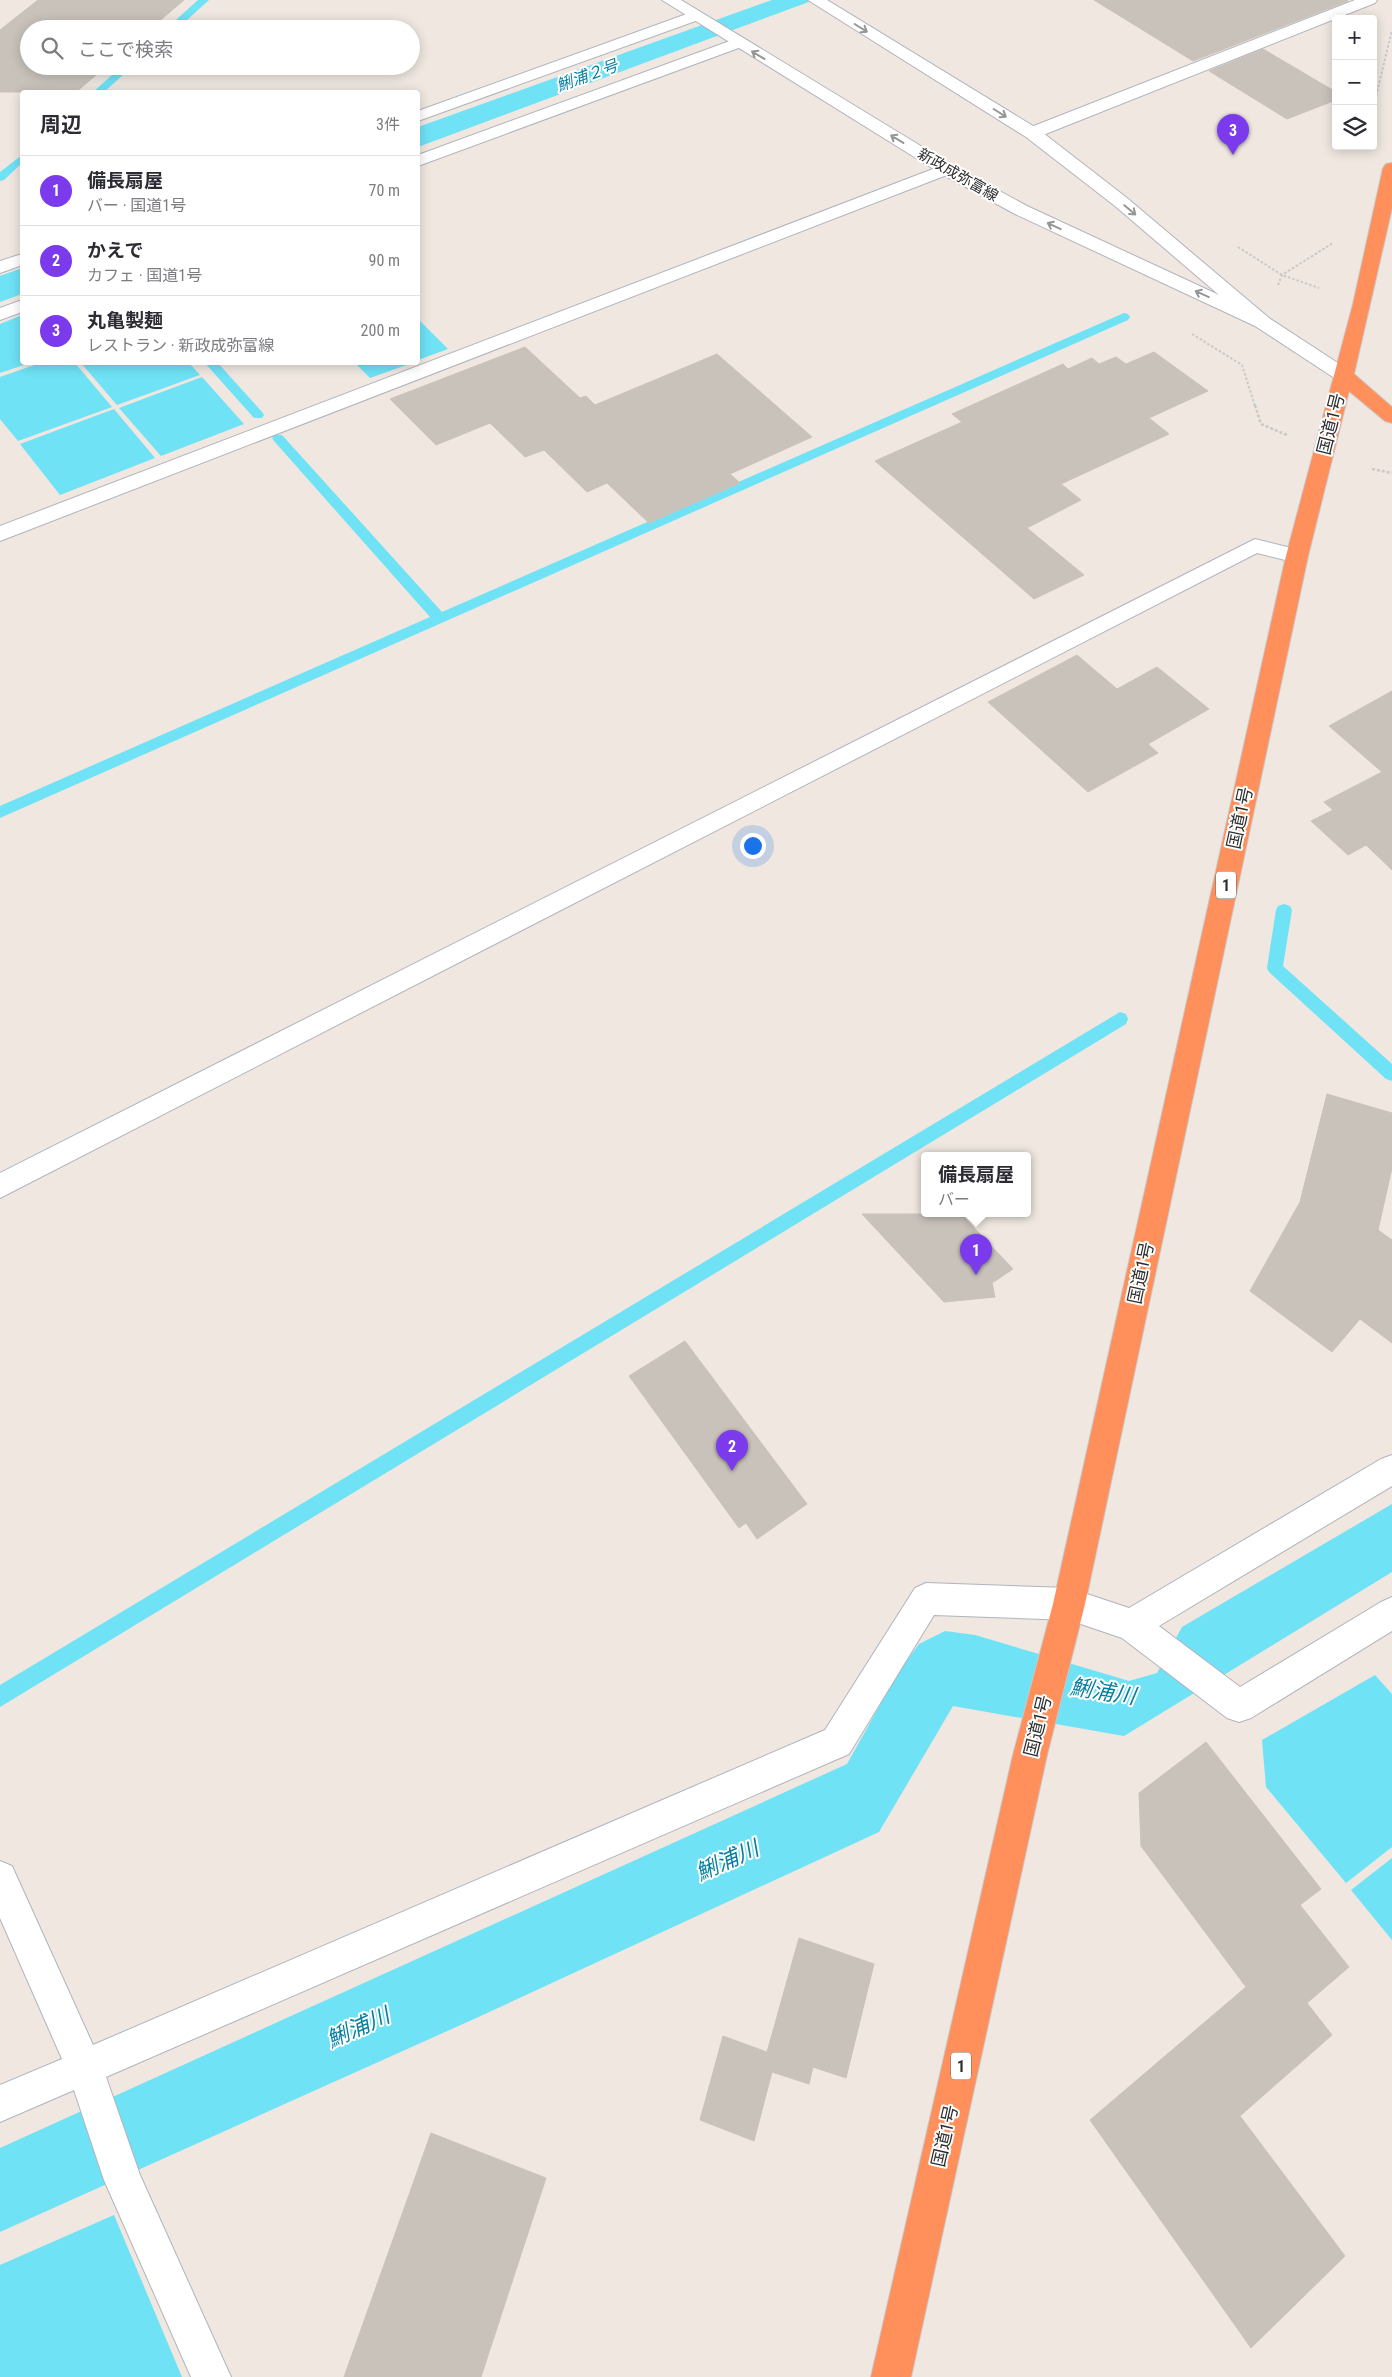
<!DOCTYPE html>
<html lang="ja">
<head>
<meta charset="utf-8">
<style>
	:root { --surface:#fff; --page:#f2f2f3; --text:#2b2b33; --muted:#7c7c81; --line:#e1e1e2; --accent:#7c3aed }
	body { margin:0; font-family:"Roboto Condensed","Noto Sans JP",sans-serif; background:var(--page); color:var(--text) }
	.controls { position:absolute; right:15px; top:15px; display:grid; overflow:hidden; border-radius:5px; box-shadow:0 2px 12px #0003 }
	.controls button { width:45px; height:45px; display:grid; place-items:center; padding:0; border:0; border-bottom:1px solid var(--line); background:var(--surface); color:var(--text); font:25px sans-serif }
	.you { position:absolute; left:752px; top:845px; width:18px; height:18px; margin:-12px; border:4px solid #fff; border-radius:50%; background:#1a73e8; box-shadow:0 0 0 8px #1a73e833 }
	.badge { display:grid; place-items:center; width:32px; height:32px; border-radius:50%; background:var(--accent); color:#fff; font-size:16px; font-weight:700 }
	.pin { position:absolute; translate:-50% -41px; filter:drop-shadow(0 1px 2px #0008) }
	.pin::after { content:''; position:absolute; top:26px; width:18px; height:15px; background:inherit; clip-path:polygon(0 0,100% 0,50% 100%) }
	.popup { position:absolute; left:921px; top:1152px; width:110px; height:65px; box-sizing:border-box; display:grid; place-content:center; border-radius:5px; background:var(--surface); filter:drop-shadow(0 1px 4px #0005); font-size:16px; white-space:nowrap; color:var(--muted) }
	.popup b { font-size:19px; color:var(--text) }
	.popup::after { content:''; position:absolute; left:50%; top:100%; margin-left:-10px; border:10px solid transparent; border-top-color:var(--surface) }
	.list { margin:0; padding:0; list-style:none }
	h2 { display:flex; justify-content:space-between; align-items:center; height:65px; margin:0; padding:0 20px; font-size:21px }
	h2 small { font-size:16px; font-weight:400; color:var(--muted) }
	.list li { display:grid; grid-template-columns:32px 1fr auto; gap:15px; align-items:center; box-sizing:border-box; height:70px; padding:0 20px; border-top:1px solid var(--line) }
	.list b { display:block; font-size:19px; white-space:nowrap }
	.list p { margin:0; font-size:16px; white-space:nowrap; color:var(--muted) }
	.list em { font-size:16px; font-style:normal; color:var(--muted) }
	.icon { flex:none; width:28px; height:28px; fill:none; stroke:currentColor; stroke-width:2; stroke-linecap:round; stroke-linejoin:round }
	.map { position:relative; flex:none; width:1392px; height:2377px; overflow:hidden }
	.search { position:absolute; background:var(--surface); box-shadow:0 2px 12px #0003; left:20px; top:20px; width:400px; height:55px; display:flex; align-items:center; gap:12px; box-sizing:border-box; padding:0 18px; border-radius:28px; color:var(--muted); font-size:19px }
	.panel { position:absolute; background:var(--surface); box-shadow:0 2px 12px #0003; left:20px; top:90px; width:400px; height:275px; border-radius:5px }
	.map>svg:first-child { display:block }
	.water { fill:#6fe2f6 }
	.lines { fill:none; stroke-linecap:round; stroke-linejoin:round }
	.stream { fill:#6fe2f6; fill-rule:evenodd }
	.building { fill:#c8c2bb; stroke:#cbc3b9 }
	.lane-casing { stroke:#b0b4be; stroke-width:2 }
	.street-casing { stroke:#b0b4be; stroke-width:2 }
	.secondary-casing { stroke:#b0b4be; stroke-width:2 }
	.highway-casing { stroke:#c9c9c9; stroke-width:2 }
	.path-far1 { stroke:#c9c9c9; stroke-width:2; stroke-dasharray:2.5 2; stroke-linecap:butt }
	.path { stroke:#c9c9c9; stroke-width:2.5; stroke-dasharray:3 2; stroke-linecap:butt }
	.lane { fill:#fff; fill-rule:evenodd }
	.street { fill:#fff; fill-rule:evenodd }
	.secondary { fill:#fff; fill-rule:evenodd }
	.highway { fill:#ff8f5b; fill-rule:evenodd }
	.oneway { stroke:#969696 }
	.labels { text-anchor:middle; stroke-width:4; stroke-linejoin:round; paint-order:stroke }
	.far-street-label { font-size:15px; fill:#2e2e2e; stroke:#fff }
	.far-water-label { font-size:16px; font-style:italic; fill:#077fa1; stroke:#fff }
	.shield { fill:#fff; stroke:#6d6d6d; stroke-width:1 }
	.shield-label { font-size:16px; font-weight:bold; fill:#2e2e2e }
	.street-label { font-size:18px; fill:#2e2e2e; stroke:#fff }
	.near-water-label { font-size:22px; font-style:italic; fill:#077fa1; stroke:#fff }
</style>
</head>
<body>
<div class="map">
<svg width="1392" height="2377" viewBox="0 0 1392 2377">
	<rect width="100%" height="100%" fill="#efe7e0"/>
	<g class="water">
		<polygon points="772,0 814,0 418,147 418,127"/>
		<polygon points="22,268 22,294 0,302 0,276"/>
		<polygon points="22,315 22,362 30,363 0,373 0,324"/>
		<polygon points="418,319 448,349 418,360"/>
		<polygon points="40,363 75,363 112,407 18,441 0,419 0,377"/>
		<polygon points="81,363 189,363 200,375 117,405"/>
		<polygon points="355,363 412,363 370,378"/>
		<polygon points="202,377 244,424 161,456 119,408"/>
		<polygon points="114,409 155,458 60,495 20,444"/>
		<polygon points="1392,1504 1392,1572 1124,1736 953,1706 879,1832 474,2019 0,2232 0,2148 847,1764 899,1671 919,1644 945,1631 975,1635 1129,1681 1157,1673 1182,1627"/>
		<polygon points="1375,1675 1392,1694 1392,1847 1346,1883 1266,1787 1262,1740"/>
		<polygon points="1392,1858 1392,1940 1351,1890"/>
		<polygon points="114,2215 182,2377 0,2377 0,2265"/>
	</g>
	<g class="lines">
		<g class="stream">
			<polygon points="198,0 209,0 177,29 166,29"/>
			<polygon points="122,66 133,66 104,92 93,92"/>
			<polygon points="22,155 22,163 4,180 0,181 0,172"/>
			<polygon points="1124,313 1128,314 1130,317 1128,320 0,818 0,806 430,617 274,441 272,438 274,435 282,435 442,612"/>
			<polygon points="204,362 217,362 262,412 264,415 262,418 254,418"/>
			<polygon points="1284,904 1290,906 1292,910 1283,966 1392,1064 1392,1081 1386,1079 1269,972 1267,968 1276,910 1278,906"/>
			<polygon points="1120,1012 1126,1014 1128,1019 1126,1024 0,1707 0,1685"/>
		</g>
	</g>
	<g class="building">
		<polygon points="38,0 184,0 150,29 29,29 29,66 107,66 76,92 0,92 0,30"/>
		<polygon points="1094,0 1347,0 1348,1 1193,61"/>
		<polygon points="1263,49 1336,92 1336,100 1287,119 1209,71"/>
		<polygon points="525,347 580,398 586,396 595,405 717,354 812,437 730,474 740,483 649,523 607,483 587,492 544,450 525,457 490,423 436,445 390,399"/>
		<polygon points="1154,352 1208,391 1149,418 1169,434 1061,484 1081,500 1027,528 1084,575 1034,599 875,461 962,422 952,414 1063,364 1068,369 1092,358 1099,364 1116,357 1126,364"/>
		<polygon points="1077,655 1117,689 1157,667 1209,709 1148,744 1158,753 1088,792 988,702"/>
		<polygon points="1392,691 1392,870 1366,845 1348,855 1311,821 1333,810 1324,802 1382,772 1329,726"/>
		<polygon points="1327,1094 1392,1113 1392,1168 1378,1230 1392,1240 1392,1343 1360,1319 1332,1352 1250,1291 1300,1202"/>
		<polygon points="862,1214 961,1214 1013,1269 992,1283 995,1297 944,1302"/>
		<polygon points="685,1341 807,1504 757,1539 746,1523 739,1528 629,1376"/>
		<polygon points="1206,1742 1321,1889 1300,1905 1349,1967 1307,2003 1332,2035 1240,2116 1345,2256 1251,2348 1090,2120 1246,1987 1141,1846 1139,1793"/>
		<polygon points="799,1938 874,1964 846,2078 813,2067 809,2084 772,2072 754,2141 700,2120 723,2036 767,2052"/>
		<polygon points="431,2133 546,2178 481,2377 344,2377"/>
	</g>
	<g class="lines">
		<defs>
			<polygon id="lane" points="1355,0 1377,0 1375,3 1038,137 1026,137 1024,133 1026,129"/>
			<g id="street">
				<polygon points="695,11 701,13 703,16 701,19 418,121 418,111"/>
				<polygon points="738,38 744,40 746,43 744,46 418,166 418,155"/>
				<polygon points="946,164 952,165 955,169 952,173 0,541 0,526"/>
				<polygon points="22,254 22,265 0,273 0,261"/>
				<polygon points="22,300 22,312 0,320 0,308"/>
				<polygon points="1255,539 1304,551 1308,556 1304,561 1297,563 1257,553 0,1198 0,1173"/>
				<polygon points="1392,1455 1392,1486 1159,1626 1240,1687 1381,1602 1392,1597 1392,1631 1251,1718 1239,1722 1227,1718 1122,1638 1069,1620 934,1615 849,1754 106,2077 140,2175 231,2377 191,2377 104,2180 74,2090 0,2122 0,2085 62,2059 0,1918 0,1861 12,1866 93,2045 825,1730 915,1588 926,1583 1069,1588 1129,1608 1381,1459"/>
			</g>
			<polygon id="secondary" points="662,0 681,0 952,165 1027,206 1219,295 1115,206 1026,137 808,0 827,0 1038,129 1127,198 1269,318 1350,371 1353,375 1350,379 1343,381 1336,379 1255,326 1015,214 940,173"/>
			<polygon id="highway" points="1392,163 1392,208 1354,374 1392,407 1392,423 1385,421 1349,391 1308,556 1085,1604 1047,1755 911,2377 871,2377 1013,1755 1053,1604 1286,556 1353,304 1383,168 1386,164"/>
		</defs>
		<use href="#lane" class="lane-casing"/>
		<use href="#street" class="street-casing"/>
		<use href="#secondary" class="secondary-casing"/>
		<use href="#highway" class="highway-casing"/>
		<g class="path-far1">
			<polyline points="1373,109 1392,30"/>
			<polyline points="1238,247 1282,275 1319,288"/>
			<polyline points="1278,285 1282,275 1333,243"/>
			<polyline points="1192,334 1242,365 1255,406"/>
		</g>
		<g class="path">
			<polyline points="1255,405 1261,424 1287,435"/>
			<polyline points="1372,469 1392,473"/>
		</g>
		<use href="#lane" class="lane"/>
		<use href="#street" class="street"/>
		<use href="#secondary" class="secondary"/>
		<use href="#highway" class="highway"/>
	</g>
	<defs><path id="oneway-shaft" d="M-6 0H5M1.5-3L5.5 0L1.5 3" fill="none" stroke-width="1.6" stroke-linecap="round" stroke-linejoin="round" transform="scale(1.25)"/></defs>
	<g class="oneway">
		<use href="#oneway-shaft" transform="translate(861 28) rotate(32)"/>
		<use href="#oneway-shaft" transform="translate(758 55) rotate(-149)"/>
		<use href="#oneway-shaft" transform="translate(1000 113) rotate(32)"/>
		<use href="#oneway-shaft" transform="translate(897 139) rotate(-149)"/>
		<use href="#oneway-shaft" transform="translate(1130 210) rotate(40)"/>
		<use href="#oneway-shaft" transform="translate(1054 226) rotate(-155)"/>
		<use href="#oneway-shaft" transform="translate(1202 294) rotate(-156)"/>
	</g>
	<g class="labels">
		<g class="far-street-label">
			<text transform="translate(958 175) rotate(30)" y="5">新政成弥富線</text>
		</g>
		<g class="far-water-label">
			<text transform="translate(587 75) rotate(-20)" y="6">鯏浦２号</text>
		</g>
		<g class="shield">
			<rect x="1216" y="871.5" width="20" height="27" rx="4"/>
			<rect x="951" y="2052.5" width="20" height="27" rx="4"/>
		</g>
		<g class="shield-label">
			<text x="1226" y="891">1</text>
			<text x="961" y="2072">1</text>
		</g>
		<g class="street-label">
			<text transform="translate(1331 424) rotate(-76)" y="6">国道1号</text>
			<text transform="translate(1240 818) rotate(-78)" y="6">国道1号</text>
			<text transform="translate(1141 1273) rotate(-78)" y="6">国道1号</text>
			<text transform="translate(1038 1726) rotate(-76)" y="6">国道1号</text>
			<text transform="translate(945 2136) rotate(-77)" y="6">国道1号</text>
		</g>
		<g class="near-water-label">
			<text transform="translate(1103 1691) rotate(9)" y="8">鯏浦川</text>
			<text transform="translate(727 1860) rotate(-24)" y="8">鯏浦川</text>
			<text transform="translate(358 2027) rotate(-24)" y="8">鯏浦川</text>
		</g>
	</g>
</svg>
<div class="controls">
<button>+</button>
<button>−</button>
<button><svg class="icon" aria-label="layers" viewBox="0 0 24 24"><path d="M12 4l9 5-9 5-9-5zM3 14l9 5 9-5"/></svg></button>
</div>
<div class="you"></div>
<div class="pin badge" style="left:976px;top:1275px">1</div>
<div class="popup"><b>備長扇屋</b>バー</div>
<div class="pin badge" style="left:732px;top:1471px">2</div>
<div class="pin badge" style="left:1233px;top:155px">3</div>
<div class="search"><svg class="icon" aria-label="search" viewBox="0 0 24 24"><circle cx="10" cy="10" r="6"/><path d="M15 15l6 6"/></svg>ここで検索</div>
<section class="panel">
<h2>周辺<small>3件</small></h2>
<ul class="list">
<li><span class="badge">1</span><div><b>備長扇屋</b><p>バー · 国道1号</p></div><em>70 m</em></li>
<li><span class="badge">2</span><div><b>かえで</b><p>カフェ · 国道1号</p></div><em>90 m</em></li>
<li><span class="badge">3</span><div><b>丸亀製麺</b><p>レストラン · 新政成弥富線</p></div><em>200 m</em></li>
</ul>
</section>
</div>
</body>
</html>
